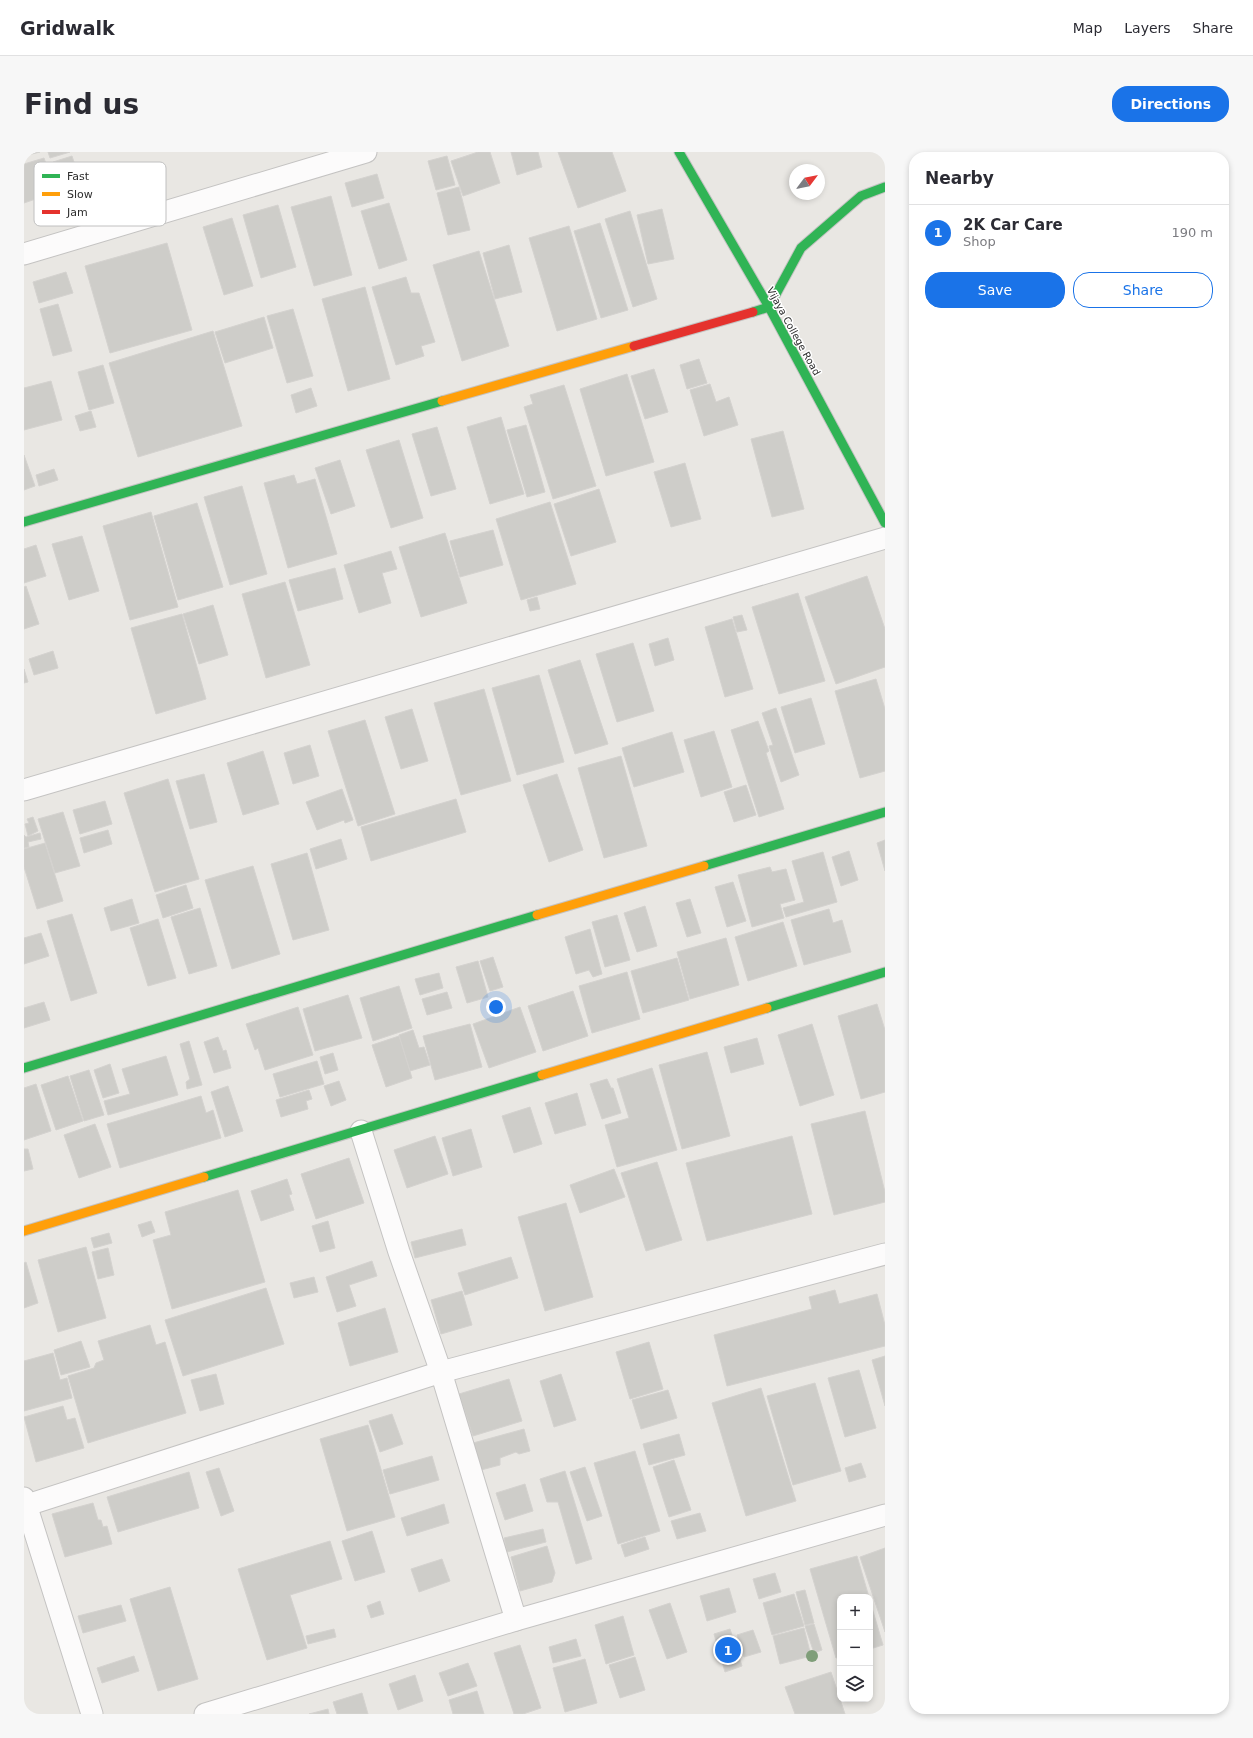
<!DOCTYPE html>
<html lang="en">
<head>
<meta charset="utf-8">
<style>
	:root { --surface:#fff; --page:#f7f7f7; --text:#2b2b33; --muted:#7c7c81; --line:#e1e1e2; --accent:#1a73e8 }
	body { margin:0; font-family:"DejaVu Sans",sans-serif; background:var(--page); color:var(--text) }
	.controls { position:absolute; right:12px; bottom:12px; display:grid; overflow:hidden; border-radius:8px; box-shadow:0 2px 6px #0003 }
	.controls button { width:36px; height:36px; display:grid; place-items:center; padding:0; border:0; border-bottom:1px solid var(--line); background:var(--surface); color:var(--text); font:20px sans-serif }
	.compass { position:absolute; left:765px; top:12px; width:36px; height:36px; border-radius:50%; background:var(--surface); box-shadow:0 2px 6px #0003; rotate:58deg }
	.you { position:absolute; left:472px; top:855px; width:14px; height:14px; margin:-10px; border:3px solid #fff; border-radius:50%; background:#1a73e8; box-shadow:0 0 0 6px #1a73e833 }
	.badge { display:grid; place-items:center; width:26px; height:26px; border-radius:50%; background:var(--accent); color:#fff; font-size:13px; font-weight:700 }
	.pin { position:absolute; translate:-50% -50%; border:2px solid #fff; box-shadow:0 1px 4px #0006 }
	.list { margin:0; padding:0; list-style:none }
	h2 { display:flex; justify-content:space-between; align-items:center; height:52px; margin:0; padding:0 16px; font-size:17px }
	h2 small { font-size:13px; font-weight:400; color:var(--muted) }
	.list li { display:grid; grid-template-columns:26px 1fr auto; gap:12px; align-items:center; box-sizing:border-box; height:56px; padding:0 16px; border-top:1px solid var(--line) }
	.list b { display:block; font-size:15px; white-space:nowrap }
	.list p { margin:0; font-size:13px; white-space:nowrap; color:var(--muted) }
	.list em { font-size:13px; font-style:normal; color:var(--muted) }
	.actions { display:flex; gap:8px; padding:12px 16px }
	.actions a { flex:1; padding:9px 0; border:1px solid var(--accent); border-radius:16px; text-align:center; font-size:14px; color:var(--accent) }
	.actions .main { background:var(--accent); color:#fff }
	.icon { flex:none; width:22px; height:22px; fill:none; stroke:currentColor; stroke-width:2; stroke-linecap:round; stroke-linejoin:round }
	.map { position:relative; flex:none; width:861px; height:1562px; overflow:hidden; border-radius:16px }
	header { display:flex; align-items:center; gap:24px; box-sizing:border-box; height:56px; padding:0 20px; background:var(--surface); border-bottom:1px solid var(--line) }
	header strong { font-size:19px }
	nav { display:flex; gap:22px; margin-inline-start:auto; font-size:14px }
	.intro { display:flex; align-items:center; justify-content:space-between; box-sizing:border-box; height:96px; padding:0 24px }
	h1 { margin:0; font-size:28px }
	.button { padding:10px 18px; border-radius:16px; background:var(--accent); color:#fff; font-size:14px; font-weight:700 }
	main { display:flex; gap:24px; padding:0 24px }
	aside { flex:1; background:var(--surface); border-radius:16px; box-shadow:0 2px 6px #0003 }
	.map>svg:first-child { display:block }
	.building { fill:#cecdc9; stroke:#d4d2cf }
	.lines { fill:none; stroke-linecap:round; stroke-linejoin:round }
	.street-casing { stroke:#c4c3c2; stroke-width:23 }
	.fast-casing { stroke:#c4c3c2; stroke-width:11 }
	.slow-casing { stroke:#c4c3c2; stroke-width:11 }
	.jam-casing { stroke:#c4c3c2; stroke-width:11 }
	.street { stroke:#fcfbfb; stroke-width:21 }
	.fast { stroke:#30b455; stroke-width:9 }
	.slow { stroke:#ff9f0a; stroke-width:9 }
	.jam { stroke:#e5322d; stroke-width:9 }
	.tree { fill:#7f9e79 }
	.labels { text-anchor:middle; stroke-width:3; stroke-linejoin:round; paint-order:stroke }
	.street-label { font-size:10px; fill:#2c2c2c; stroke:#fff }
	.key { fill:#fff; stroke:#c0c0c0; stroke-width:1 }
	.key-label { font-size:11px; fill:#2c2c2c }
</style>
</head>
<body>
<header>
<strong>Gridwalk</strong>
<nav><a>Map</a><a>Layers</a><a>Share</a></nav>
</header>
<div class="intro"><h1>Find us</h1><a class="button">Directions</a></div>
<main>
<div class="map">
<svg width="861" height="1562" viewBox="0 0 861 1562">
	<rect width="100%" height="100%" fill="#e9e7e3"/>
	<g class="building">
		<polygon points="0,0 16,0 0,4"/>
		<polygon points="24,0 46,0 26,6"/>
		<polygon points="454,0 466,0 476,31 439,44 427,9"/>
		<polygon points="487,0 514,0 518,15 493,23"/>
		<polygon points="534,0 588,0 602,39 554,56"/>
		<polygon points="48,4 57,31 37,37 29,10"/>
		<polygon points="423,4 431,33 412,38 404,9"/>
		<polygon points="20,6 32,40 0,51 0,12"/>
		<polygon points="353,22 360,46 328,55 321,31"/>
		<polygon points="435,35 446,78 424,83 413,41"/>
		<polygon points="307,44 328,123 290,134 267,55"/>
		<polygon points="365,51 383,108 355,117 337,59"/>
		<polygon points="254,53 272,115 237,126 219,63"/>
		<polygon points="638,57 650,107 624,112 613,63"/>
		<polygon points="606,59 633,147 609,155 581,67"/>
		<polygon points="208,66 229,134 200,143 179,75"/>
		<polygon points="576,71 604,158 577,166 550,79"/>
		<polygon points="545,74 573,167 533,179 505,86"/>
		<polygon points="143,91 168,178 86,201 61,114"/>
		<polygon points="485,93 498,140 471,147 459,101"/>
		<polygon points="455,99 485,194 438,209 409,113"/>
		<polygon points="42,120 49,141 15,151 9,130"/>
		<polygon points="382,125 387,141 395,141 411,190 397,194 400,204 372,213 348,135"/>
		<polygon points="341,135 366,227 324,239 298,147"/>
		<polygon points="34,152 48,199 29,204 16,157"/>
		<polygon points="269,157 289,224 263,231 243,164"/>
		<polygon points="240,165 249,196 201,211 191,180"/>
		<polygon points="189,179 218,274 114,305 85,211"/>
		<polygon points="675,207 683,231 663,237 656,213"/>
		<polygon points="79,213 90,251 65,258 54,220"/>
		<polygon points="630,217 644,260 621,267 607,224"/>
		<polygon points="603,222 630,310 582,324 556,237"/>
		<polygon points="27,229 38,268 0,278 0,236"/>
		<polygon points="686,232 692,250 705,245 714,273 680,284 666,238"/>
		<polygon points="540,233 572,334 529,347 500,255 509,252 506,243"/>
		<polygon points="287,236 293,254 272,261 267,243"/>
		<polygon points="67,259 72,275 56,279 51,264"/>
		<polygon points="477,265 500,342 466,352 443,275"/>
		<polygon points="502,273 521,340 503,345 483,278"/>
		<polygon points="413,275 432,337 407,344 388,282"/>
		<polygon points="759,279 780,357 748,365 727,287"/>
		<polygon points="375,288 399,366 367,376 342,298"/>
		<polygon points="0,303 11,334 0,338"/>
		<polygon points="316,308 331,354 307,362 291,316"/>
		<polygon points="661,311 677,367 647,375 630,320"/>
		<polygon points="30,317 34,328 15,334 12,323"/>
		<polygon points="270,323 273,332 291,327 313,402 264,416 240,331"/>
		<polygon points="218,334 243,422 206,433 180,345"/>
		<polygon points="575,337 592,390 547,404 530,352"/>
		<polygon points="526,350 552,432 497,448 472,367"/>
		<polygon points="173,351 199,435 154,448 130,364"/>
		<polygon points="127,360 154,455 106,468 79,374"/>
		<polygon points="469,378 479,413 436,425 426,389"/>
		<polygon points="421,381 443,451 397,465 375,395"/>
		<polygon points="58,384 75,439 45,448 28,392"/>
		<polygon points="12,393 22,424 0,431 0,397"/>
		<polygon points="367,399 373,417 358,421 367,451 335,461 320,413"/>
		<polygon points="311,416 319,447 274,459 265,428"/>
		<polygon points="843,424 861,477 861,515 812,532 781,445"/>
		<polygon points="261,430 286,513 242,526 218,442"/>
		<polygon points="2,434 15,472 0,477 0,435"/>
		<polygon points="774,441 801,529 755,542 728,455"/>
		<polygon points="513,445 516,457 506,459 503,448"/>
		<polygon points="189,453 204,503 175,512 159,462"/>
		<polygon points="158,462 182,547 132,562 107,476"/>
		<polygon points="718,463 723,478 713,480 709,465"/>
		<polygon points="708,467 729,537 701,545 681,475"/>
		<polygon points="644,486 650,508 631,514 625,492"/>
		<polygon points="609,491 630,559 593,570 572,502"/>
		<polygon points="29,499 34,516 10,523 5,507"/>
		<polygon points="556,508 584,592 551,602 524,518"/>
		<polygon points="0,517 4,530 0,531"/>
		<polygon points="515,523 540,610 493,623 468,536"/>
		<polygon points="852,527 861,557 861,619 836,626 811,539"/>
		<polygon points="460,537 487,629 437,643 410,551"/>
		<polygon points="787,546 801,592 771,601 757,555"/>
		<polygon points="752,556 775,623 757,630 745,594 749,593 738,561"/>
		<polygon points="388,557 404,609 377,617 361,565"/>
		<polygon points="341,568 371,662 334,674 304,579"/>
		<polygon points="734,569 745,599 742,601 760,657 735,665 707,578"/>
		<polygon points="690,579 708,635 677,645 660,588"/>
		<polygon points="648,580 660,620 610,635 598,596"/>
		<polygon points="286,593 295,624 269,632 260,601"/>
		<polygon points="239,599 255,652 219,663 203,611"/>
		<polygon points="597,604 623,694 580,706 554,616"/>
		<polygon points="180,622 193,670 166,677 152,629"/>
		<polygon points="533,622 559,698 525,710 499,633"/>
		<polygon points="144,627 175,727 131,740 100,641"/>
		<polygon points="722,633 732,663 710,670 700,640"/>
		<polygon points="318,637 329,668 321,671 320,668 293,678 282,650"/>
		<polygon points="432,647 442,680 347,709 337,675"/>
		<polygon points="81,649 88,672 56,682 49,658"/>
		<polygon points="39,660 56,714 31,721 14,667"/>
		<polygon points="9,665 14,679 4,684 1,672 5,671 3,667"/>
		<polygon points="84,678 88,692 60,701 56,686"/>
		<polygon points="16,681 17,687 4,690 5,695 0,696 0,683 2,685"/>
		<polygon points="317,687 323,707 292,717 286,697"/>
		<polygon points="861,688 861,719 853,691"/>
		<polygon points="21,691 39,749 13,757 0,715 0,697"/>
		<polygon points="825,699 834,728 817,734 808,705"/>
		<polygon points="799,700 813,750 762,765 759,756 780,750 768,709"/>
		<polygon points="283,701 305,778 269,788 247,712"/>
		<polygon points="229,714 256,802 208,817 181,728"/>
		<polygon points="746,715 748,720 762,717 771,748 756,752 760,766 728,775 714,723"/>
		<polygon points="709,730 722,769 703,775 691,735"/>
		<polygon points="162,733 169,756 139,766 132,743"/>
		<polygon points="108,747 115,771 87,779 80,756"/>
		<polygon points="666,747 677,781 663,785 652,751"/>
		<polygon points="621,754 633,794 613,800 600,761"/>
		<polygon points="176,756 193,814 165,822 147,765"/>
		<polygon points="805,757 809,771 818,768 827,800 780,813 767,768"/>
		<polygon points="48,762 73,841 47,849 23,769"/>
		<polygon points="593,763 606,808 581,815 568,770"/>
		<polygon points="134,767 152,826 124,834 106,776"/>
		<polygon points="759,770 773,814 724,829 711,785"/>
		<polygon points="566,777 578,822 569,825 565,818 552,822 541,785"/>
		<polygon points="17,781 25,804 0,812 0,786"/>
		<polygon points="702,786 715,833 666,847 653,800"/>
		<polygon points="469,805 479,835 466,839 456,809"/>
		<polygon points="653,806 665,848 619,861 607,819"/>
		<polygon points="454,809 464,845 443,851 432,815"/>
		<polygon points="603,820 616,867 568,881 555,834"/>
		<polygon points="415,821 419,836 396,843 391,827"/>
		<polygon points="375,834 388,876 349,889 336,846"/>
		<polygon points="549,839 564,884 519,899 504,854"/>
		<polygon points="423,840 428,856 403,863 398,847"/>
		<polygon points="324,843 338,886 291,899 279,857"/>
		<polygon points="20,850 26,868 0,876 0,856"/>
		<polygon points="853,852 861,878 861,940 837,947 814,864"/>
		<polygon points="274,855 289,903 241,918 234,896 231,898 222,872"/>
		<polygon points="496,855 512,900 465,916 449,872"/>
		<polygon points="446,872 458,915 411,928 399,884"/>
		<polygon points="788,872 810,943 776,954 754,883"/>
		<polygon points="389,878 395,896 400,895 406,913 386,919 375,883"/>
		<polygon points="375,884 388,926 362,935 348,893"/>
		<polygon points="194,885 199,899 202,898 207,916 190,921 180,890"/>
		<polygon points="733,886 740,912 707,921 700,895"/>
		<polygon points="165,889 178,933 163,937 162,930 166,927 156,892"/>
		<polygon points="683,900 706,984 658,997 635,913"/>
		<polygon points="309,901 314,918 301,922 296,905"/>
		<polygon points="142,904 154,943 84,963 80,949 106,942 98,917"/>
		<polygon points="293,909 300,932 256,945 249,922"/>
		<polygon points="86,912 95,941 79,946 70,918"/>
		<polygon points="628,916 653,998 593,1015 581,973 605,966 593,927"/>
		<polygon points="65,918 80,963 60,969 46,924"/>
		<polygon points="44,924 59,969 32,978 17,933"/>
		<polygon points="583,927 587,936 589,936 597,961 578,967 566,932"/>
		<polygon points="315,929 322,948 307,954 300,934"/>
		<polygon points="12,932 27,979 0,988 0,936"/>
		<polygon points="204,934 219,979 201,985 187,940"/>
		<polygon points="285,938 288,947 282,949 284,957 257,965 252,948"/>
		<polygon points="553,941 562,973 531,982 521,951"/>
		<polygon points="177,944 182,961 189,958 197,986 96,1016 83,972"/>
		<polygon points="506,955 518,992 490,1001 478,964"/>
		<polygon points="841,959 861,1040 861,1050 810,1063 787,972"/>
		<polygon points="71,972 87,1015 55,1026 40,983"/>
		<polygon points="447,977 458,1015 429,1024 418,986"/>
		<polygon points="411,984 424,1022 383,1036 370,998"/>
		<polygon points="768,984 788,1062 683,1089 662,1011"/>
		<polygon points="0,997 4,997 9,1017 0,1019"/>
		<polygon points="325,1006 340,1051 292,1067 277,1022"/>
		<polygon points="633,1010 658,1088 622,1099 597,1021"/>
		<polygon points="590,1017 601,1045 556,1061 546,1033"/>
		<polygon points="263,1027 268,1042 265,1043 270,1058 237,1069 227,1039"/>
		<polygon points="214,1038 241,1130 148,1157 129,1088 147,1083 141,1060"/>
		<polygon points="542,1051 569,1145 521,1159 494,1065"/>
		<polygon points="127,1069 131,1080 118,1085 114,1073"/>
		<polygon points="304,1069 311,1096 296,1100 288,1074"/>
		<polygon points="438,1077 442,1093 391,1106 387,1090"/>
		<polygon points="85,1081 88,1091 70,1096 67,1086"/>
		<polygon points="62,1095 82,1166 34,1180 14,1108"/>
		<polygon points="84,1096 90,1123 74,1127 68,1100"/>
		<polygon points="487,1105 494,1126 441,1143 434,1121"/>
		<polygon points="348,1109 353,1124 325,1133 332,1154 313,1160 302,1125"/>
		<polygon points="2,1110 14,1151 0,1156 0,1111"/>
		<polygon points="290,1125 294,1140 270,1146 266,1131"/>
		<polygon points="242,1136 260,1192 159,1224 141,1168"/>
		<polygon points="811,1138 815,1152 853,1142 861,1173 861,1194 703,1234 690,1183 788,1157 785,1145"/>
		<polygon points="438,1139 448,1173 417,1182 407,1148"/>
		<polygon points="361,1156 374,1200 326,1214 314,1171"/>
		<polygon points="126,1173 132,1193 141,1190 162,1261 64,1291 44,1224 70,1216 72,1211 80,1208 74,1189"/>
		<polygon points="57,1189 66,1215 37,1223 30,1198"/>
		<polygon points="625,1190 639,1237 606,1247 592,1200"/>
		<polygon points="29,1201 36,1228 43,1226 48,1246 0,1259 0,1209"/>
		<polygon points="861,1204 861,1254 848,1208"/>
		<polygon points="835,1218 852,1276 821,1285 804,1226"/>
		<polygon points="192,1222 200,1252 176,1259 167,1228"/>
		<polygon points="537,1222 552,1268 530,1275 516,1229"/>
		<polygon points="485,1227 498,1269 449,1284 435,1242"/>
		<polygon points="791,1231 817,1319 769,1333 743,1244"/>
		<polygon points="737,1236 772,1349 722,1364 688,1251"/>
		<polygon points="644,1238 653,1266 617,1277 608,1248"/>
		<polygon points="39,1254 43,1268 51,1266 60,1296 12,1310 0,1265"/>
		<polygon points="368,1262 379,1292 356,1300 345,1269"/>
		<polygon points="344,1273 371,1365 323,1379 296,1287"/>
		<polygon points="500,1277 506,1299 495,1302 492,1300 476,1306 476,1313 457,1318 449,1291"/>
		<polygon points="655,1282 661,1303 625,1313 619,1292"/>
		<polygon points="611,1299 636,1379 594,1392 570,1311"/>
		<polygon points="408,1304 415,1328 366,1342 359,1318"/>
		<polygon points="650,1308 667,1358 645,1365 629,1315"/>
		<polygon points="837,1311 842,1325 825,1330 821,1316"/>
		<polygon points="561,1315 578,1364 563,1369 546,1320"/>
		<polygon points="195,1316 210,1359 197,1364 182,1320"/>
		<polygon points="541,1319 568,1407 552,1412 534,1350 523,1350 516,1327"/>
		<polygon points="165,1320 175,1356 94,1380 83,1345"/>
		<polygon points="501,1332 509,1359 481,1368 472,1341"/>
		<polygon points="69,1351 74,1368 77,1368 79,1375 83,1374 88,1392 41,1405 28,1362"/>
		<polygon points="420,1352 425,1371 383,1384 377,1366"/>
		<polygon points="676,1361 682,1379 653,1387 647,1369"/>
		<polygon points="519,1377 522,1390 483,1400 480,1386"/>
		<polygon points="348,1379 361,1420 331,1429 318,1389"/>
		<polygon points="621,1385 625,1397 601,1405 597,1393"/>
		<polygon points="306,1389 318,1427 266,1443 283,1496 243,1508 214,1417"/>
		<polygon points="523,1394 531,1421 528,1430 496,1439 487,1405"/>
		<polygon points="861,1396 861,1480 836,1405"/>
		<polygon points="833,1404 845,1445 816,1445 816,1505 812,1506 786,1417"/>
		<polygon points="418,1407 426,1429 395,1440 387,1417"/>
		<polygon points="751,1421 757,1440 735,1447 729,1427"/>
		<polygon points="146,1435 174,1527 134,1539 106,1447"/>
		<polygon points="705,1436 712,1460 683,1469 676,1444"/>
		<polygon points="781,1438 790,1471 781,1473 772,1440"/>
		<polygon points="770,1442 780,1474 748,1483 739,1451"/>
		<polygon points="356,1449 360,1462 347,1466 343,1454"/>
		<polygon points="846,1449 859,1493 846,1497"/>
		<polygon points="646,1451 663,1500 643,1507 625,1458"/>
		<polygon points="97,1453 102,1469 59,1481 54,1464"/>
		<polygon points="599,1464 610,1503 582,1512 571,1473"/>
		<polygon points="790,1472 798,1498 790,1501 781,1474"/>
		<polygon points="780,1476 787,1504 756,1512 749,1484"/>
		<polygon points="310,1477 312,1485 284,1492 282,1484"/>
		<polygon points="706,1477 718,1514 701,1520 690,1482"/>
		<polygon points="729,1478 737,1500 720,1505 713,1483"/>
		<polygon points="552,1487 557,1504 529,1511 525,1495"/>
		<polygon points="496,1493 517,1556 499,1562 490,1562 470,1501"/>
		<polygon points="110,1504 115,1519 78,1531 73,1516"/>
		<polygon points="611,1505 621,1538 596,1546 585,1513"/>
		<polygon points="561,1507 573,1551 541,1560 529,1516"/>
		<polygon points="444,1511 453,1534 424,1544 415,1521"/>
		<polygon points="807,1520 821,1562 771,1562 761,1535"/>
		<polygon points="391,1523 399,1549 374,1558 365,1532"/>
		<polygon points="453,1539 460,1562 429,1562 425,1548"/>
		<polygon points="338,1541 344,1562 313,1562 309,1550"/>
		<polygon points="304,1557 305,1562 285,1562"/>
	</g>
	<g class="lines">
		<defs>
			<g id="street">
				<polyline points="0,102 342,0"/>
				<polyline points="0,638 861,386"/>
				<polyline points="337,979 375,1100 417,1220 492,1468"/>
				<polyline points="0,1346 68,1562"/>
				<polyline points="0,1354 417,1220 861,1102"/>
				<polyline points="181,1562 492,1468 861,1363"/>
			</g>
			<g id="fast">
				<polyline points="655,0 745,155 861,371"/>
				<polyline points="729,160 745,155 777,96 837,44 861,35"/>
				<polyline points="0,370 418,249"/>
				<polyline points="680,714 861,660"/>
				<polyline points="743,856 861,820"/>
				<polyline points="0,916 513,763"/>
				<polyline points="180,1025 518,923"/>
			</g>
			<g id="slow">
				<polyline points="418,249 610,194"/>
				<polyline points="513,763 680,714"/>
				<polyline points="518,923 743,856"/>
				<polyline points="0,1079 180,1025"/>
			</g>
			<polyline id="jam" points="610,194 729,160"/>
		</defs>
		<use href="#street" class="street-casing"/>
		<use href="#fast" class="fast-casing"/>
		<use href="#slow" class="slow-casing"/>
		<use href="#jam" class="jam-casing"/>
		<use href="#street" class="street"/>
		<use href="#fast" class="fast"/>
		<use href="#slow" class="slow"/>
		<use href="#jam" class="jam"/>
	</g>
	<circle class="tree" cx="788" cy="1504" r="6"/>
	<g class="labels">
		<g class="street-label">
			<text transform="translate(770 179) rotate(61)" y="4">Vijaya College Road</text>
		</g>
	</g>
	<rect x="10" y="10" width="132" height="64" rx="6" class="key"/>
	<rect x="18" y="22" width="18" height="4" fill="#30b455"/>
	<rect x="18" y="40" width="18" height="4" fill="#ff9f0a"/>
	<rect x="18" y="58" width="18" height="4" fill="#e5322d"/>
	<g class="key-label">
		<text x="43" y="28">Fast</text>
		<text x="43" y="46">Slow</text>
		<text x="43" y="64">Jam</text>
	</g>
</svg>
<div class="controls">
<button>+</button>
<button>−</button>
<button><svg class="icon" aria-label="layers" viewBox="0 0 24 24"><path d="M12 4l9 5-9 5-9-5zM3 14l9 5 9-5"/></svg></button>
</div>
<svg class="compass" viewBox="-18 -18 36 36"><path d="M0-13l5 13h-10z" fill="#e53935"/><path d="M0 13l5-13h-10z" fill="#7c7c81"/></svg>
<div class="you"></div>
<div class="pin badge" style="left:704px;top:1498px">1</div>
</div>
<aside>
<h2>Nearby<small></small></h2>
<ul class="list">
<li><span class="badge">1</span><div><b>2K Car Care</b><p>Shop</p></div><em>190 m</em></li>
</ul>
<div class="actions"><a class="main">Save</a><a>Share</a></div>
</aside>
</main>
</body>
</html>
